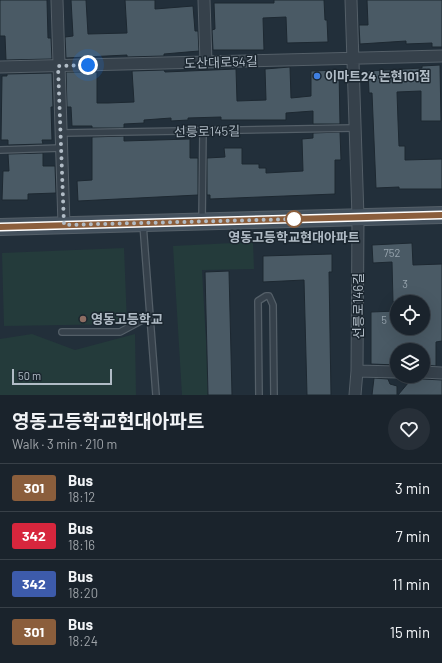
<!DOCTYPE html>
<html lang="en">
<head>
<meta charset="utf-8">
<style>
  body { margin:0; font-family:Barlow,"Noto Sans KR",sans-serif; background:#272f38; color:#f1f3f6; height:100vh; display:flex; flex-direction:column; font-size:15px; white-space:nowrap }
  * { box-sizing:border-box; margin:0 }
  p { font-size:13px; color:#9fa4a9 }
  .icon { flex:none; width:22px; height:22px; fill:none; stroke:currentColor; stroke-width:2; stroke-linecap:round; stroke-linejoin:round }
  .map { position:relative; height:395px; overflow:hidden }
  .details { display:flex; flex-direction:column; background:#1a232c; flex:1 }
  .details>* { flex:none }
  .badge { padding:0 8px; border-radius:3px; font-size:14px; line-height:26px }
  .buttons { position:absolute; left:390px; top:295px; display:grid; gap:8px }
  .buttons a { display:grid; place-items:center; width:40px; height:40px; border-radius:50%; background:#1a232c; box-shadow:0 4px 16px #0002,0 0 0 1px #384048; font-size:20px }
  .scale { position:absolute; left:12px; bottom:10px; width:100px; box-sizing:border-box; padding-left:4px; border:2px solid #b1bcc6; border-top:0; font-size:11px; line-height:14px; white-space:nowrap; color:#b1bcc6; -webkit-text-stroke:3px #1b262f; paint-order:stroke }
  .you { position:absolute; width:20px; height:20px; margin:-10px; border:3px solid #fff; border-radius:50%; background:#1a73e8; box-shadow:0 0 0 6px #1a73e833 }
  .map>.badge { position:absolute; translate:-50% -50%; box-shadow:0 0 0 2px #fff }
  .round { display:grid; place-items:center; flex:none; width:42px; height:42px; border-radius:21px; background:#272f38 }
  .headline { display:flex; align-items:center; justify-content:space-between; height:68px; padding:0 12px }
  h1 { font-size:19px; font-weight:700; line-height:30px }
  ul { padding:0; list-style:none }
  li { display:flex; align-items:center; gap:12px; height:48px; padding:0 12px; border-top:1px solid #384048 }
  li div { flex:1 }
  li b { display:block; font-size:15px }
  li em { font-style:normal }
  li .badge { min-width:44px; font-weight:700; text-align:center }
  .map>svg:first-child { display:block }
</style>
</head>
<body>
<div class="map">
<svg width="442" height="395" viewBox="0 0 442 395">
  <rect width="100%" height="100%" fill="#222f3a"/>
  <path fill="#243b3b" d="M253,242L254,269L202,270L209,395H182L173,246Z
    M124,248L127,324L4,326L2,253Z
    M32,334L75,350L135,334L136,395H0V339Z"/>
  <path fill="#4a5a65" stroke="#1d2831" d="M0,0H47L48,38H51L52,59L6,60L5,36H0Z
    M71,0H86L88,34L127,33L125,0H155V9L193,6L195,31H198L199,51L164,54V56L127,57V55L66,58L65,37L73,36Z
    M274,0H324L325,20H327L328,42L287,43L286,17L263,18L264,50H213L212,30L215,29L214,3H274Z
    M367,0H442V47H432V43L406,44V41L360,44L359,25H368Z
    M440,65L441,121H421V91L397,92L398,121L399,146H405V160L442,159V189H399V187L376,188L372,93H369L368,71L422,68V66Z
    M290,67L291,98L311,96V71L339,70L340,124H313V111L286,113V120H221V117L188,118V120L171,121V118L144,120V123L124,124V128H92V126H72L71,107H67L66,72H97V103H108L134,102L132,71L164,70L165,72L236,69L237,101L266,100L265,69Z
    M52,73L53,107H51L52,140H42L43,144L8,145V140H1L2,76H7V74Z
    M340,132L341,160H335V194L210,199V195H207V158L225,157L224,148H242V164H259V168H266V173L303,171L302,139L313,138V133Z
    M124,136V141L190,139V158H198V195L78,201L77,181L92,180V137Z
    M43,153V166H55L56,193L28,194V200H2L3,171H9L8,154Z
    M412,243L413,265L442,264V341L436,342V366L423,365V350H397V365L371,364V312L397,311V328H423V302H393L392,262L373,263L372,245Z
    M332,254V272H329L331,395H307L304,280L263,282V256Z
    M229,271L232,395H208L205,272Z
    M414,376L423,379L442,380V395H398Z
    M374,378L388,379L390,384L397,386V395H372Z"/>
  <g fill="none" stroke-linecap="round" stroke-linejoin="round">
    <g stroke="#545f68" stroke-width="8">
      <path id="service" d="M61,133L354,128
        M0,150L61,148
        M202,221L203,131
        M143,224L156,395
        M62,332H120L150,316
        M259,395L258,301L266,296H269L273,305L274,395"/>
    </g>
    <g stroke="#545f68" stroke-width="13">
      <path id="minor" d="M57,0L64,225
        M204,0L206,62
        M351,0L358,217L357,371L355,395
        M0,67L442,56
        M357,371L397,372
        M423,372L442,373"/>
    </g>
    <g stroke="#545f68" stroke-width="18">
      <path id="secondary" d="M0,227L442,215"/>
    </g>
    <use href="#service" stroke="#36414b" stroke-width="5.5"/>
    <use href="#minor" stroke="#36414b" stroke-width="11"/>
    <use href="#secondary" stroke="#44515d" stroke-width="16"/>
  </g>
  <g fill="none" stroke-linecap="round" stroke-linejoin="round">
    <g stroke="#fff" stroke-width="9">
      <path id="line" d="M0,227L442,215"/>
    </g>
    <use href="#line" stroke="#8b5e3c" stroke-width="6"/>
    <path stroke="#b1bcc6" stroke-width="4" stroke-dasharray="0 7.2" d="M88,65L58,66L64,225L296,219H294"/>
  </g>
  <circle fill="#3f7fe0" stroke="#1b262f" stroke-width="1.5" cx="317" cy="76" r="4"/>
  <circle fill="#fff" stroke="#8b5e3c" stroke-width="2" cx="294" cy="219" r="8"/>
  <circle fill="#8d6e63" stroke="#1b262f" stroke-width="1.5" cx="83" cy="319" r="4"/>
  <g text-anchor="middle" stroke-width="3" stroke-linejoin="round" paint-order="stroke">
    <g font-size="11" fill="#97a4ae">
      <text x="392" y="257">752</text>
      <text x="405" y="288">3</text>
      <text x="384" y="324">5</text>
    </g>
    <g font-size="13" fill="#b1bcc6" stroke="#1b262f">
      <text transform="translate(221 62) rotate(-2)" y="5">도산대로54길</text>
      <text transform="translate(207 131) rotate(-1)" y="5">선릉로145길</text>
      <text transform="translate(358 306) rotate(-90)" y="5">선릉로146길</text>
    </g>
    <g font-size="13" font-weight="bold" fill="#b1bcc6" stroke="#1b262f" text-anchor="start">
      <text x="325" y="81">이마트24 논현101점</text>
      <text x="91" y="324">영동고등학교</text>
    </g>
    <g font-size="13" font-weight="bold" fill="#b1bcc6" stroke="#1b262f">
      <text x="294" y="242">영동고등학교현대아파트</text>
    </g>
  </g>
</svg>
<div class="buttons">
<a><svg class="icon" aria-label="locate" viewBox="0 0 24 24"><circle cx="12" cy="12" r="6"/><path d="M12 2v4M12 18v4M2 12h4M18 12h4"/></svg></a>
<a><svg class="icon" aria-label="layers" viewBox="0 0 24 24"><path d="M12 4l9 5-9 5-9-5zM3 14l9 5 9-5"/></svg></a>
</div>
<div class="scale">50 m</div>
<div class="you" style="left:88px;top:65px"></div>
</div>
<section class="details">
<div class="headline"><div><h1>영동고등학교현대아파트</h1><p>Walk · 3 min · 210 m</p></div><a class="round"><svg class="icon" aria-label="heart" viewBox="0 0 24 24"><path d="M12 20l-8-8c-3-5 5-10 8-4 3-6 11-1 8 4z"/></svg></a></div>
<ul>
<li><span class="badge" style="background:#8b5e3c;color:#fff">301</span><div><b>Bus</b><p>18:12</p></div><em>3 min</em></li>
<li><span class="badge" style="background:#d7263d;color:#fff">342</span><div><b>Bus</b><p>18:16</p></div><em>7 min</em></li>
<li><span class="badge" style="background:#3d5bab;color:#fff">342</span><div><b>Bus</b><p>18:20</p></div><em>11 min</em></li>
<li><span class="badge" style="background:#8b5e3c;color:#fff">301</span><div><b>Bus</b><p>18:24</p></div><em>15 min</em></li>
</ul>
</section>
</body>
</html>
